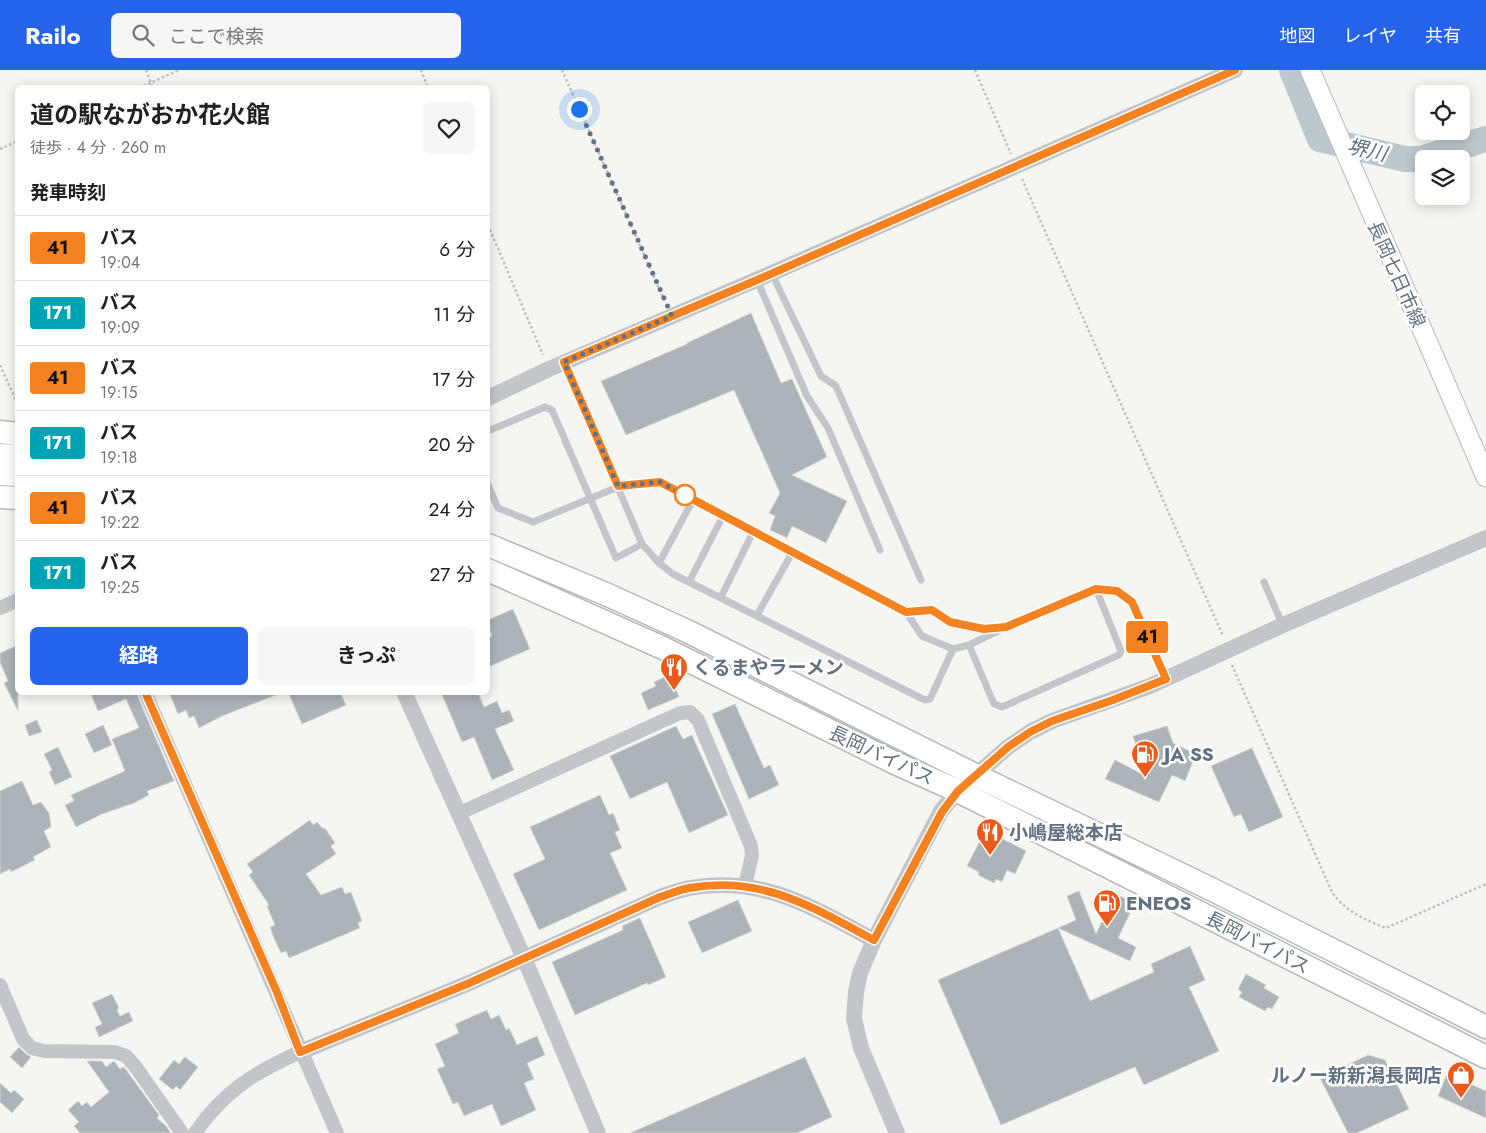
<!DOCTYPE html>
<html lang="ja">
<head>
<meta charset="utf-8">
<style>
  body { margin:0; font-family:Jost,"Noto Sans JP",sans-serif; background:#f6f6f6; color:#202124; height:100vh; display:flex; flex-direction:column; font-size:19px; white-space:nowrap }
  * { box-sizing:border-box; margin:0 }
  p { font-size:16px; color:#757577 }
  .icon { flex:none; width:28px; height:28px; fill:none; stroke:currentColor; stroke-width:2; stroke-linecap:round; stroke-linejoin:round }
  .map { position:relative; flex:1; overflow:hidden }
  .side { position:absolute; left:15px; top:15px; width:475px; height:610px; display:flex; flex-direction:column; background:#fff; border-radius:8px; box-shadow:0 2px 12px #0003 }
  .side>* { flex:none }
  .badge { padding:0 10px; border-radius:4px; font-size:18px; line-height:32px }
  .controls { position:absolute; left:1415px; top:15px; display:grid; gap:10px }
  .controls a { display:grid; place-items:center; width:55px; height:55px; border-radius:8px; background:#fff; box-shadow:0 2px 12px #0003; font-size:25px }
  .you { position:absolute; width:25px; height:25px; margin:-12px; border:4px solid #fff; border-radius:50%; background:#1a73e8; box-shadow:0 0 0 8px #1a73e833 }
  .map>.badge { position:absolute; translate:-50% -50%; box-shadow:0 0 0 2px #fff }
  h2 { padding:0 15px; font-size:19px; line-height:45px }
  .round { display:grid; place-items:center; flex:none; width:52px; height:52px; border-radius:8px; background:#f6f6f6 }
  .head { display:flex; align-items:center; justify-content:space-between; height:85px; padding:0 15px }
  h1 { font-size:24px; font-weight:700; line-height:38px }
  .action { display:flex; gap:10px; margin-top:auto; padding:10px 15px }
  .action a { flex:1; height:58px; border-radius:8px; background:#2563eb; color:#fff; font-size:20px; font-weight:700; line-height:58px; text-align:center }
  .action a+a { background:#f6f6f6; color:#202124 }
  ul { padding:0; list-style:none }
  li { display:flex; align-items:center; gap:15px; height:65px; padding:0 15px; border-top:1px solid #e0e0e0 }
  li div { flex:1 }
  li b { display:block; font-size:19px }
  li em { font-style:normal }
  li .badge { min-width:55px; font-weight:700; text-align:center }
  header { display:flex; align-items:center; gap:30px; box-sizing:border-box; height:70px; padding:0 25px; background:#2563eb; color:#fff }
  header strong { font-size:24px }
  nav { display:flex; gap:28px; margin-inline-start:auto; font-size:18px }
  .search { width:350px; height:45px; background:#f6f6f6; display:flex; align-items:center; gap:12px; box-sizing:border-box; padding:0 18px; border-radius:8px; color:#757577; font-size:19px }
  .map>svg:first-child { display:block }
</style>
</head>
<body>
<header>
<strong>Railo</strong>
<div class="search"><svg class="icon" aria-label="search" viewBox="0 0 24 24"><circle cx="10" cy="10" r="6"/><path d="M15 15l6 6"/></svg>ここで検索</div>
<nav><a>地図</a><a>レイヤ</a><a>共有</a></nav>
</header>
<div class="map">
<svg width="1486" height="1063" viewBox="0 0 1486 1063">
  <rect width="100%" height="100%" fill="#f5f5f1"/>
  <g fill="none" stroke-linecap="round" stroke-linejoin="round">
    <path stroke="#bdc8cd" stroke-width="26" d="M1292,0L1320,69L1405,89H1421L1486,69"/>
  </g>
  <path fill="#acb3b9" stroke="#d6d6d3" d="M751,243L781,313L792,309L827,387L792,405L847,431L826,473L792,456L787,468L770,460L775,446L769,443L780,423L734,320L626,365L601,311L687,274V273Z
    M513,539L530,579L488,597V568L492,566L488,554V550Z
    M18,575V641L4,613L8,611L0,592V583Z
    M665,607L667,612L672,610L679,627L648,640L641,623L656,616L654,612Z
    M90,622H136L174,711L147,721L149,725L134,733L102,744L76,757L65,735L74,731L71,725L125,701L112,669L139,658L126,629L98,641Z
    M169,622H280L281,623L222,646L199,658L194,646L189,648L186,640L178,644Z
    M288,622H340L346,635L302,654Z
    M441,622H478L484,637L497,631L502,643L509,640L514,651L495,659L514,700L492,710L474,667L462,672Z
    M735,634L764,698L770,695L779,715L749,729L712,644Z
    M37,650L42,662L29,666L25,655Z
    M103,655L112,675L94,683L85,664Z
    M676,656L683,669L692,665L728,745L689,763L667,712L630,729L610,686Z
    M1167,656L1173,673L1196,684L1185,711L1172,705L1159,732L1105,709L1115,690L1146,706L1133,666Z
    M58,677L72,707L55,715L49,702L52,700L44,684Z
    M1252,678L1283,747L1249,762L1241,744L1234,747L1211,696Z
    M22,711L33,735L41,732L49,743L51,757L44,761L51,777L33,787L35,790L11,802L10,799L0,804V721Z
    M600,725L609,745L613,743L620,760L615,762L622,778L610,783L627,820L539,860L513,804L545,789L530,757Z
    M310,750L313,755L317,752L323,759L325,758L335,773L331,776L336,784L306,804L321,825L342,817L345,824L351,822L362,851L358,853L360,858L289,888L286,881L281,883L274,868L270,857L275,855L267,836L269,835L249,805L253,802L247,794Z
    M991,763L1026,781L1015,804L1007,800L1002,812L996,809L994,813L978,805L979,802L967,796L981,769L986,771Z
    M1079,821L1096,864L1115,824L1135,833L1118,868L1136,877L1130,891L1058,858L1076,850L1067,826Z
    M738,830L752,861L702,883L688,852Z
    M640,848L666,907L648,915L647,913L575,945L552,892L623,860L622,856Z
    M1058,858L1090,931L1154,902L1151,894L1190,876L1205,910L1189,917L1219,981L1144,1015L1135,997L1001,1055L938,910Z
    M1246,904L1266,915L1264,918L1279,927L1272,939L1268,937L1265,941L1239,927L1242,922L1238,919Z
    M112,924L119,938L117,940L120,946L129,942L133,951L99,967L95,957L102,954L92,933Z
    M487,940L491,949L499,945L506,960L509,958L517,975L537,966L545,985L527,993L534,1009L524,1013L536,1040L501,1056L492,1034L464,1046L458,1032L453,1034L437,999L445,996L435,974L459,963L455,954Z
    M19,977L26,984L31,987L22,998L10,987Z
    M1368,985L1385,990L1409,1039L1357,1063H1348L1320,1008Z
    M185,987L198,997L180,1020L176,1016L173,1020L159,1009L174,990L179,994Z
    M805,987L832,1047L797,1063H630Z
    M87,991H102L106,997L114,991L120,999L124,997L159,1045L157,1048L166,1056L171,1063H80L74,1056L79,1052L68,1040L78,1031L82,1036L87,1032L91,1037L109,1022Z
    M1447,1004L1486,1021V1048L1438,1026Z
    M0,1013L11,1023L14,1020L24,1029L12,1043L0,1032Z"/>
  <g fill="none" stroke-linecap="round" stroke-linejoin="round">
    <g stroke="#b4b9be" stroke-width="21">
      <path id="secondary" d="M1310,0L1486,407"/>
    </g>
    <g stroke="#b6b9bc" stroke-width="25">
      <path id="trunk" d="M0,362L18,364
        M0,385L18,386
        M0,404L18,405
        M0,427L18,428
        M488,475L608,525L687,561L975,705L1209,818L1486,957
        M488,500L663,578L895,693L958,721L1486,987"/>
    </g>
    <path stroke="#bebfc1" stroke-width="2.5" stroke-dasharray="2.5 2.5" stroke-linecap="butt" d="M146,0L153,18
      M421,0L428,18
      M562,0L665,232
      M975,0L1011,84
      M139,18L179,0
      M0,79L18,71
      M1022,109L1223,566
      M488,155L543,285
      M0,295L18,335
      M1232,595L1332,822C1345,841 1365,850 1386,858L1486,814"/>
    <path stroke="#c2c5c9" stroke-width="7" d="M772,204L821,306L836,316L921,510
      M757,210L807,326L828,358L880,480
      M565,293L642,474L659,493L673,504L925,630L930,629L953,579
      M488,361L545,337L552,340L616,488L642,474
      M488,415L498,438L533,452L618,417L660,412L906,542L922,566L953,579L969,575L1006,557L1096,519L1117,521L1132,531L1166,608
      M659,493L693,430
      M689,512L723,446
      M1264,512L1282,554
      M721,527L753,462
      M906,542L932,541L951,552L984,559L1001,557
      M757,545L792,483
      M969,575L994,634L1002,637L1119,585L1121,581L1096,519"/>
    <path stroke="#c2c5c9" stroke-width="14" d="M0,538L18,530
      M145,622L337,1063
      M460,743L680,643L690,642L698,650L751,776L752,785L745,816
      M0,915L23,969L32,978L44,981L115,982L126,986L135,996L182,1063
      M195,1063C224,1021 255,1002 300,982"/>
    <path stroke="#c2c5c9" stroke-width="16" d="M488,328L549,299L772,203L1235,0
      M404,622L524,888L598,1063
      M300,982L467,914L660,827C669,824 679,820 689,818C762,805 812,837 874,870
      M897,1063L861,978L854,948L856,922L860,903L874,870L941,741L958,721L1008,677L1030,662L1052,651L1150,616L1283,555L1486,468"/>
    <use href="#secondary" stroke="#fff" stroke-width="19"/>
    <use href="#trunk" stroke="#fff" stroke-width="22"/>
  </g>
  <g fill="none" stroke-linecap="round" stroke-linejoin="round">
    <g stroke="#fff" stroke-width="11">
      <path id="line" d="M145,622L276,920L300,982L467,914L660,827C669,824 679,820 689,818C762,805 812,837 874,870L942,742L958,721L1008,677L1030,662L1052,651L1113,630L1166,609L1132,532L1117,521L1096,519L1006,557L984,559L950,552L932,540L906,542L660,412L618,416L564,292L757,210L1235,0"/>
    </g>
    <use href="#line" stroke="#f58220" stroke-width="8"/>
    <path stroke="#627283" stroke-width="5" stroke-dasharray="0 9" d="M579,39L672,246L564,292L618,416L660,412L693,430L685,425"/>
  </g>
  <defs>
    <g id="restaurant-pin" transform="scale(1.4375)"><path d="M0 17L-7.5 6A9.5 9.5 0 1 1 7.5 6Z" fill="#ec591a" stroke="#fff"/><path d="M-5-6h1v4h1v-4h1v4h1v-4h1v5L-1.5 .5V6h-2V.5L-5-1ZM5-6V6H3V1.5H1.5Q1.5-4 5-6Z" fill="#fff"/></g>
    <g id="fuel-pin" transform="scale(1.4375)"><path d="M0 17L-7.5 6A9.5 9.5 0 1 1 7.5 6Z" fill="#ec591a" stroke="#fff"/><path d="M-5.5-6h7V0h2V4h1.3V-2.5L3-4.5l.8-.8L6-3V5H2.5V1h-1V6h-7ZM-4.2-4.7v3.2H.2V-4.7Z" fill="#fff"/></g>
    <g id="shop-pin" transform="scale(1.4375)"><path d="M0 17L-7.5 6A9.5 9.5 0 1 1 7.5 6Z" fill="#ec591a" stroke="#fff"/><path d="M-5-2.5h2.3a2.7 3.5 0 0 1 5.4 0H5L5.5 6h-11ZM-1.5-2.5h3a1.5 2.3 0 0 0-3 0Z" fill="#fff"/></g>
  </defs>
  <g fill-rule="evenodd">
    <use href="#restaurant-pin" x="674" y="597"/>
    <use href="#fuel-pin" x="1145" y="684"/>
    <use href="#restaurant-pin" x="990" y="762"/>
    <use href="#fuel-pin" x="1107" y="833"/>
    <use href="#shop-pin" x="1461" y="1005"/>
  </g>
  <circle fill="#fff" stroke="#f58220" stroke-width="2.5" cx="685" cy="425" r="10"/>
  <g text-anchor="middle" stroke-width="5" stroke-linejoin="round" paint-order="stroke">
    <g font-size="19" fill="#627283" stroke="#fff">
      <text transform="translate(1397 204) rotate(66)" y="7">長岡七日市線</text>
      <text transform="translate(882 685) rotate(25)" y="7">長岡バイパス</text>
      <text transform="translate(1258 872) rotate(27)" y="7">長岡バイパス</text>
    </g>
    <g font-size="19" font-weight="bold" fill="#627283" stroke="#fff" text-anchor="start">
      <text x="693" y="604">くるまやラーメン</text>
      <text x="1164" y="691">JA SS</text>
      <text x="1009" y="769">小嶋屋総本店</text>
      <text x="1126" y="840">ENEOS</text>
      <text x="1442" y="1012" text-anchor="end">ルノー新新潟長岡店</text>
    </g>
    <g font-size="20" font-style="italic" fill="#5e7581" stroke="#fff">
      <text transform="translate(1367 80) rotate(13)" y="7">堺川</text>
    </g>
  </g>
</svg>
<div class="controls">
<a><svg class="icon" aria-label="locate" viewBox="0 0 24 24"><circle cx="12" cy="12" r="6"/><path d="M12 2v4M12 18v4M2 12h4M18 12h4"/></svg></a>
<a><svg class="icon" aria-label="layers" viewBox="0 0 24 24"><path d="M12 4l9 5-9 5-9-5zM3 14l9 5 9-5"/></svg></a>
</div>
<div class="you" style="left:579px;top:39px"></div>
<b class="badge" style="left:1147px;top:567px;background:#f58220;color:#111">41</b>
<section class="side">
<div class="head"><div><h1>道の駅ながおか花火館</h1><p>徒歩 · 4 分 · 260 m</p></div><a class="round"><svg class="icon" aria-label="heart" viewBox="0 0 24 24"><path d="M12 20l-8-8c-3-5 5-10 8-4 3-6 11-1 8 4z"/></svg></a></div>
<h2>発車時刻</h2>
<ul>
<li><span class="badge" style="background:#f58220;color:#111">41</span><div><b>バス</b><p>19:04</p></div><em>6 分</em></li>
<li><span class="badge" style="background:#00a3b4;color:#fff">171</span><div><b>バス</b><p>19:09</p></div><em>11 分</em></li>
<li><span class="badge" style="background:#f58220;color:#111">41</span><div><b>バス</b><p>19:15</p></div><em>17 分</em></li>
<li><span class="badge" style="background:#00a3b4;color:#fff">171</span><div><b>バス</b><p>19:18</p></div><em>20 分</em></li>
<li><span class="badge" style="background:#f58220;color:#111">41</span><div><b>バス</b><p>19:22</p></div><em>24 分</em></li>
<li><span class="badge" style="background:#00a3b4;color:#fff">171</span><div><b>バス</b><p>19:25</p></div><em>27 分</em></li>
</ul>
<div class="action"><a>経路</a><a>きっぷ</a></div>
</section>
</div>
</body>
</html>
